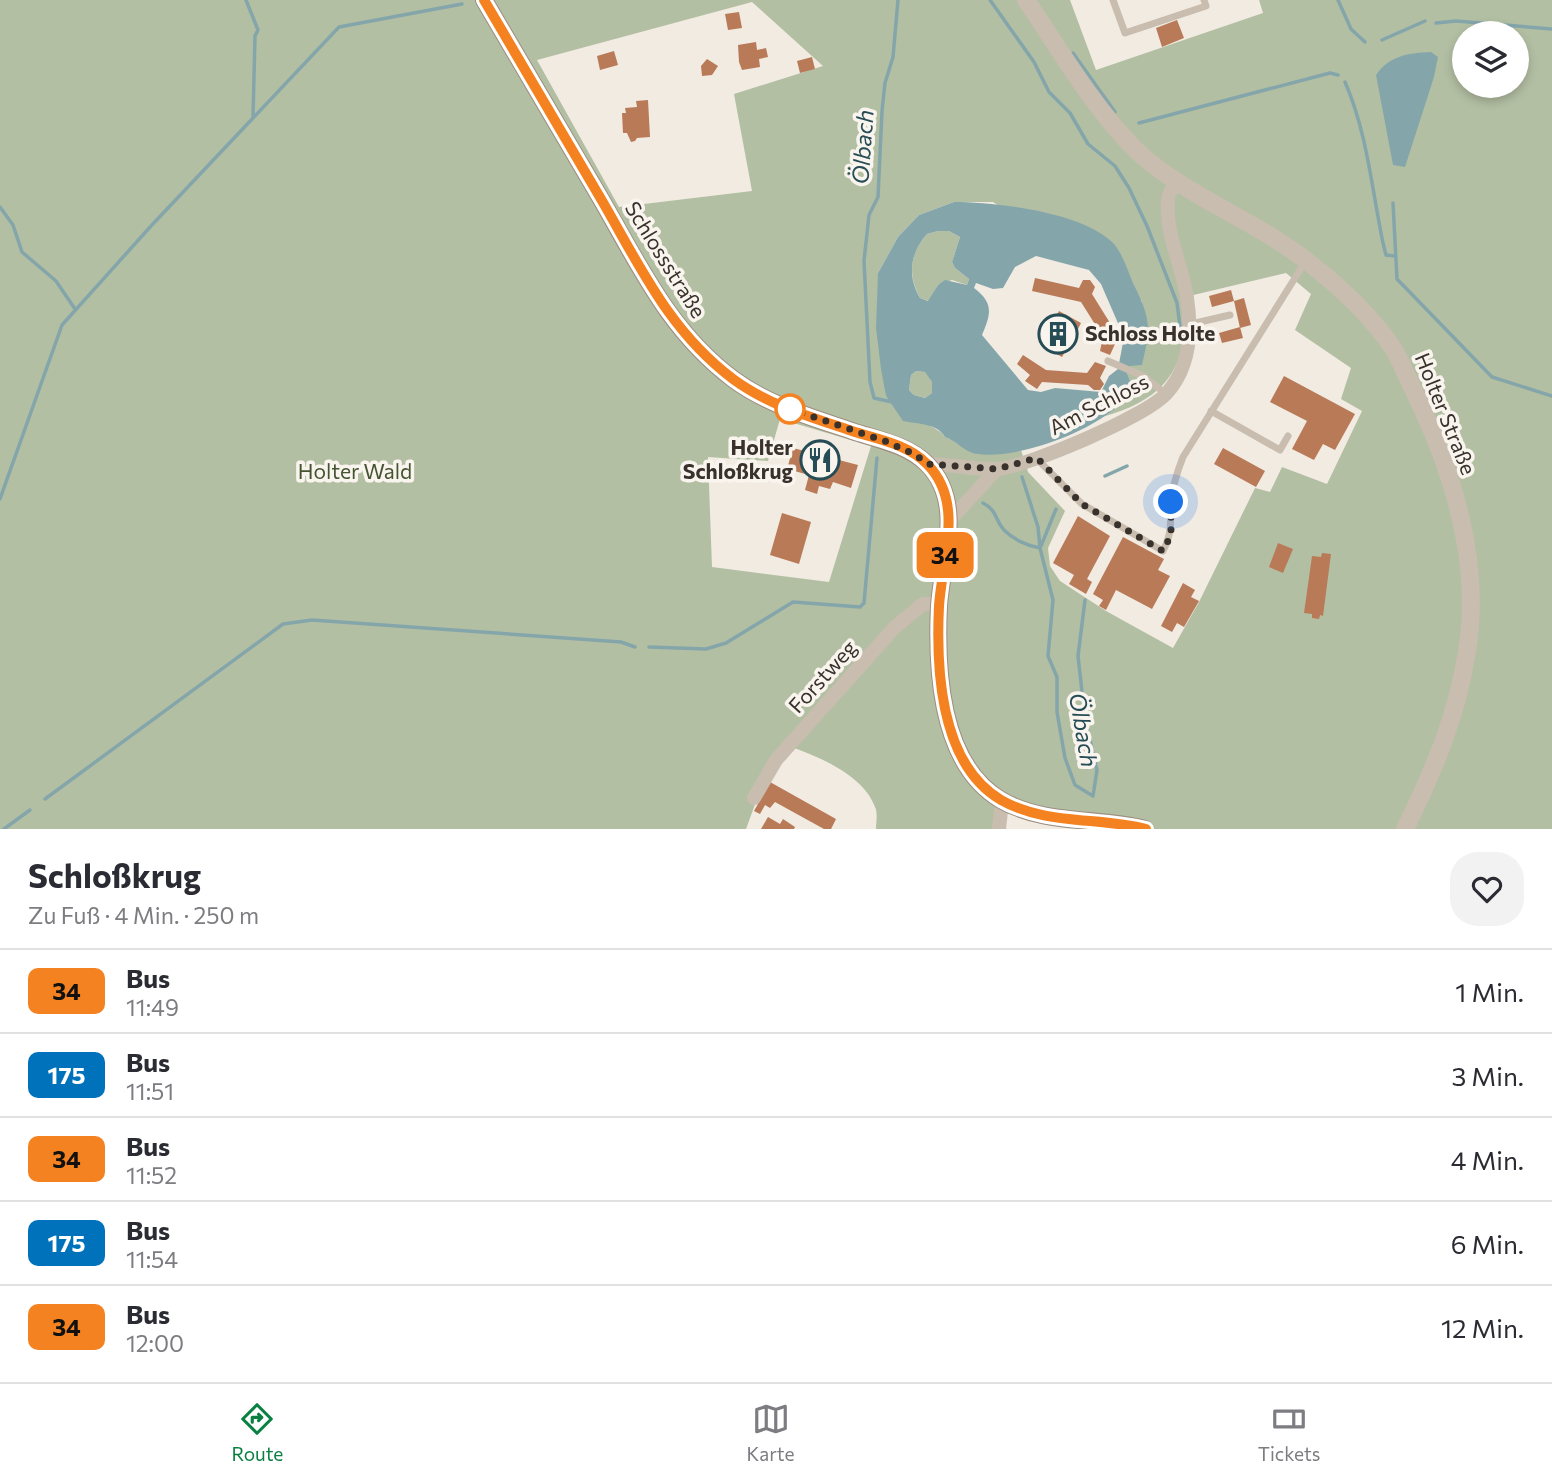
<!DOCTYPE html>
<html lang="de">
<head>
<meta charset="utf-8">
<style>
  body { margin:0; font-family:Commissioner,sans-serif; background:#f2f2f3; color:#2b2b33; height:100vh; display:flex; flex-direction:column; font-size:26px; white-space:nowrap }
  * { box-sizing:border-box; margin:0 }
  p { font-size:23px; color:#7c7c81 }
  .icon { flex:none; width:38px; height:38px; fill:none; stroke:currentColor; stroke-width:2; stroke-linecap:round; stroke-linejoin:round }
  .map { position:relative; height:829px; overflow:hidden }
  .panel { display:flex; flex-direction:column; background:#fff; flex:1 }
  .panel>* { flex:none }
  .badge { padding:0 14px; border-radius:10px; font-size:24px; line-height:46px }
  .tools { position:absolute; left:1452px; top:21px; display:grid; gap:14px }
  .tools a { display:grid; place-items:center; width:77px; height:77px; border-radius:50%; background:#fff; box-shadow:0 4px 10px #0003; font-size:35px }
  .you { position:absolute; width:35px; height:35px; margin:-18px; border:5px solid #fff; border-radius:50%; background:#1a73e8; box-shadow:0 0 0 10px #1a73e833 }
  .map>.badge { position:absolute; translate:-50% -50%; box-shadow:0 0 0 4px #fff }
  .round { display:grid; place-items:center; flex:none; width:74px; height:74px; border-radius:28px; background:#f2f2f3 }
  .head { display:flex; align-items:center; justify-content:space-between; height:119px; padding:0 28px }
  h1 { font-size:33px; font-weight:700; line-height:52px }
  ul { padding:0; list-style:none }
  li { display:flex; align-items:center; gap:21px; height:84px; padding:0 28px; border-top:2px solid #e1e1e2 }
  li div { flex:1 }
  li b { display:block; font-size:26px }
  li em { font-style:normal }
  li .badge { min-width:77px; font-weight:700; text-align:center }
  .tab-bar { display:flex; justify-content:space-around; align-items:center; height:98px; border-top:2px solid #e1e1e2; background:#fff; font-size:19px; color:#7c7c81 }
  .tab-bar a { display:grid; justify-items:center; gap:4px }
  .tab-bar .active { color:#0b8043 }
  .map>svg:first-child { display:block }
</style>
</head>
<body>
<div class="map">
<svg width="1552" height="829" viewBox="0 0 1552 829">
  <rect width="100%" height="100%" fill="#f1ebe2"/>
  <path fill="#b3bfa3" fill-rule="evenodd" d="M0,0H1070L1096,70L1263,13L1259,0H1552V829H1088L1047,825L1007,813L1004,829H876C876,822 878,813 875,807C864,776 820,757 791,747L757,799L746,829H0ZM752,2L823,66L734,94L752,191L619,207L537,60ZM1465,33H1517V86H1465ZM954,202H993L1142,301L1127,373L1133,388L1126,401L1102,417C1167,399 1192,365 1181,298L1286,273L1311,294L1295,330L1351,368L1341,399L1362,411L1327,484L1282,467L1270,492L1255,488L1199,602L1173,648L1106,611L1060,581L1050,566L1048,548L1065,511L1028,472L1021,450C1002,455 978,457 960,445C954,442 952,439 945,437C939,426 901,415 886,396L878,273L898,237L919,215ZM780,419L871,446L829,582L712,567L708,457L768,461Z
    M938,231H949L960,237L952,262L955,268L969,279L967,285L952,280L938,285L929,301L920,298C908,275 909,254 927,234Z
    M916,371L926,372L932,382V393L925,398L914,395L909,390L911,375Z"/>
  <path fill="#84a6ab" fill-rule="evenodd" d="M1431,52L1438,57L1434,77L1405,167L1393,165L1376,75C1390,55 1409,53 1431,52Z
    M954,202C995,202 1084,212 1114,244C1122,253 1128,271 1133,283C1151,319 1151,327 1142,365L1130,366L1127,373L1133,388C1113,426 1020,460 978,454C965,453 957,441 945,437C937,423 917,424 903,421L886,396L881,369L876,328L878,273L898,237L919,215ZM938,231H949L960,237L952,262L955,268L969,279L967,285L945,280L938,285L928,301L920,298C907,276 910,253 927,234ZM1036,256L1089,270L1101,284L1124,337L1118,369L1109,376L1101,392L1055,388L1041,392L1028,390L982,335C991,314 994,303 974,288L976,283L993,289L1003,288L1015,267ZM916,371L925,372L932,382V393L925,398L914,395L909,390L911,375Z"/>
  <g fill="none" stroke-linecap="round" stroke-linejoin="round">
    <path stroke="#84a6ab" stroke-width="3.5" d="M246,0L258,30L255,36L253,117
      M990,0L1034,62L1049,92L1070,113L1088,144L1115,166L1129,188L1147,226L1177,303L1182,342
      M1338,0L1351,29L1365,42
      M1436,23L1456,21L1552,29
      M1382,40L1425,21
      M1073,53L1115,112
      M1345,82C1367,132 1372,190 1383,243L1386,255L1395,256
      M1139,123L1330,73L1338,75
      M1393,203L1397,279L1492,377L1552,396
      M0,207L13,225L22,252L56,281L75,309
      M892,402L874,398L870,382L864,261L869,215L878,197L882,111L885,83L893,57L898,0
      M1105,476L1127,466
      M1022,477L1038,527L1040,548
      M0,499L62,325L151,226L339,27L462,4
      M983,503C998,511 994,519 1004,530C1013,539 1027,546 1040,548L1053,600L1048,656L1057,677V712L1065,758L1075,785L1093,796L1097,770L1085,719L1078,656L1085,600
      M1041,546L1056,509
      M649,647L706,649L726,643L793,602L860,607L864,603L877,458
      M45,799L283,624L312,620L621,642L635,647
      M4,829L30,810"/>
  </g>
  <path fill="#b97a58" d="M739,12L742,28L728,30L725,14Z
    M1177,20L1184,38L1162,47L1156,28Z
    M756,42L757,50L766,48L768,57L759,59L760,67L742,70L739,62L738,45Z
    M614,51L618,65L600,70L597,56Z
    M812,57L815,69L800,73L797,61Z
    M707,59L718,66L712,75L702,76L701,66Z
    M648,100L650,137L637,138L635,141L631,142L627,133H623L622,113H626L625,108L637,107L636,101Z
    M1035,278L1079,288L1083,280H1090L1095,287L1092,294L1115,331H1121L1125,337L1122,343L1115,344L1110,355L1100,351L1103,337L1081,302L1032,291Z
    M1231,290L1234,301L1244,298L1251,325L1240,328L1234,301L1212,307L1209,296Z
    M1059,311L1081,323L1077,331L1070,327L1067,332L1073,336L1070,341L1063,339L1060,344L1067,348L1062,357L1041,345Z
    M1240,327L1243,338L1222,343L1219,333Z
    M1023,355L1046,370L1087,373L1095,362L1106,366L1100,378L1104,384L1100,390H1094L1088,385L1042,382L1037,389L1025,381L1030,375L1017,364Z
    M1284,376L1355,414L1335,450L1323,444L1314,460L1292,449L1307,421L1270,402Z
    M793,448L858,465L851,488L833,482L830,489L819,486L817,494L805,490L809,475L787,469Z
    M1223,448L1265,471L1256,487L1214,464Z
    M782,513L811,522L799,564L770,555Z
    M1078,516L1110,536L1087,579L1092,582L1086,594L1069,584L1074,575L1053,563Z
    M1123,537L1164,559L1158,570L1170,576L1152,609L1116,590L1106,610L1099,606L1103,600L1093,594Z
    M1278,543L1293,549L1283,573L1269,567Z
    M1322,553L1331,554L1323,616L1320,615L1319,619L1312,618V614L1304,613L1312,556L1321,557Z
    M1183,583L1195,590L1191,597L1199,601L1184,627L1177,623L1172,632L1161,626Z
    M770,782L836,819L831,829H824L775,802L770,808L765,805L760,814L754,811Z
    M768,817L780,824L783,819L795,827L794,829H761Z"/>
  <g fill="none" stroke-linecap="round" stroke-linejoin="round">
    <path stroke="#c8bdaf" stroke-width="7" d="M1113,0L1125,33L1206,6L1204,0
      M1191,324L1230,315
      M1108,361L1143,376L1166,394
      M1211,411L1280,450L1288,436
      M1037,459L1082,504L1163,551C1173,531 1170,522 1171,501C1173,485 1177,472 1183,457L1305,262"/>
    <path stroke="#c8bdaf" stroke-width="14" d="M928,464C951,464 974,470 997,469C1030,466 1144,417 1166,394C1191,367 1192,331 1187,298C1182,265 1165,234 1168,200C1168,193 1174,187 1178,181
      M949,521L997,469
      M754,798L776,760L894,628L923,604H939
      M999,829L1002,801"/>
    <path stroke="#c8bdaf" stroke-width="18" d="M1026,0C1060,50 1092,106 1135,149C1185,197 1254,219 1308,262C1338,285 1371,316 1393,348C1401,361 1407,377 1414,391C1452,469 1482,562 1467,651C1457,716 1434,770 1405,829"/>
    <path stroke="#9c8d80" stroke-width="18" d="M484,0C522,65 560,129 598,194C639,264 667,329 733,379C768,405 811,417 852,431C876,439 908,445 927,464C965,502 942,559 939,606C936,668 940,764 1001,800C1044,825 1099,817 1145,829"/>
  </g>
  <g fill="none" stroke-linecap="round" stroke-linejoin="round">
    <g stroke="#fff" stroke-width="16">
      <path id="line" d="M484,0C523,66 562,133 601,199C640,266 669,331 733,379C768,405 811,417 852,431C876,439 908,444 927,464C965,502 942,559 939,606C936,668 940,764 1001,800C1044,825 1099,817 1146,829"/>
    </g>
    <use href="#line" stroke="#f58220" stroke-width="10"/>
    <path stroke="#38312c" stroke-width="7" stroke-dasharray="0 12.6" d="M790,409L885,441L914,454L928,464L997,469L1037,458L1082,504L1163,551L1171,535V502"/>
  </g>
  <defs>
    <g id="building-ring" transform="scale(2.0125)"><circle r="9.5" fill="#f9f5ee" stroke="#264d55" stroke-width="1.5"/><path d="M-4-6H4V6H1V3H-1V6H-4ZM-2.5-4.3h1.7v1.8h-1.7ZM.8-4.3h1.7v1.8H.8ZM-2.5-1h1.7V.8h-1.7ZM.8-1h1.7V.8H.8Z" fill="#264d55"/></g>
    <g id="restaurant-ring" transform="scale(2.0125)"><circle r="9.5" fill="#f9f5ee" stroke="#264d55" stroke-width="1.5"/><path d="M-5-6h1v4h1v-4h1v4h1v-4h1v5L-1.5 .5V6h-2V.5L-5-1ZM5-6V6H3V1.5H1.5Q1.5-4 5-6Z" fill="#264d55"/></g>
  </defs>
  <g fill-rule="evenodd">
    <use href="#building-ring" x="1058" y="334"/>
    <use href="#restaurant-ring" x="820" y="460"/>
  </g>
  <circle fill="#fff" stroke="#f58220" stroke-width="3.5" cx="790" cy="409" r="14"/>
  <g text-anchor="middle" stroke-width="7" stroke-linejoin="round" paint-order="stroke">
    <g font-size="21" fill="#38312c" stroke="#f9f5ee">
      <text transform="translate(665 260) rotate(58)" y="7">Schlossstraße</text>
      <text transform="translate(1099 405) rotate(-27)" y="7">Am Schloss</text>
      <text transform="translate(1445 414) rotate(68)" y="7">Holter Straße</text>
      <text transform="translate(823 677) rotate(-48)" y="7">Forstweg</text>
    </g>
    <g font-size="21" font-weight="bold" fill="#38312c" stroke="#f9f5ee" text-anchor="start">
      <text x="1085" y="341">Schloss Holte</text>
      <text x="793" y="455" text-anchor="end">Holter<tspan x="793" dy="24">Schloßkrug</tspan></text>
    </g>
    <g font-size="21" fill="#445432" stroke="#f9f5ee">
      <text x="355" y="479">Holter Wald</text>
    </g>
    <g font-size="23" font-style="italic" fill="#264d55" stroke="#f9f5ee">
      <text transform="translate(863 147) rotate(-86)" y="8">Ölbach</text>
      <text transform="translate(1083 730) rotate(80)" y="8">Ölbach</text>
    </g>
  </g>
</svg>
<div class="tools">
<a><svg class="icon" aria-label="layers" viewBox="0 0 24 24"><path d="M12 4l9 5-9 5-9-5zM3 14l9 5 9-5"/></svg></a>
</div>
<div class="you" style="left:1171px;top:502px"></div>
<b class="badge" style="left:945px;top:555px;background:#f58220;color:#111">34</b>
</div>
<section class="panel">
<div class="head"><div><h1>Schloßkrug</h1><p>Zu Fuß · 4 Min. · 250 m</p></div><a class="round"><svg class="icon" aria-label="heart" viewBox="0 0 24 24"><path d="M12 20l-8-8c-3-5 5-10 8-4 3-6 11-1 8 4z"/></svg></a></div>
<ul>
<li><span class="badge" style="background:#f58220;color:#111">34</span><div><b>Bus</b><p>11:49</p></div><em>1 Min.</em></li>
<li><span class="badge" style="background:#0072bc;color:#fff">175</span><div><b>Bus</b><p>11:51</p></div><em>3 Min.</em></li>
<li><span class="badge" style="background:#f58220;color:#111">34</span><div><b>Bus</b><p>11:52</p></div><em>4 Min.</em></li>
<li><span class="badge" style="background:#0072bc;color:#fff">175</span><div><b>Bus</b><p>11:54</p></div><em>6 Min.</em></li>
<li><span class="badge" style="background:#f58220;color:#111">34</span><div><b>Bus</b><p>12:00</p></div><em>12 Min.</em></li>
</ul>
</section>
<nav class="tab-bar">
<a class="active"><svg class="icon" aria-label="directions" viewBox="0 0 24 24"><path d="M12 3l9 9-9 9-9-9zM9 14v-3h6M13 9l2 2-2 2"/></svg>Route</a>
<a><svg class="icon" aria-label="map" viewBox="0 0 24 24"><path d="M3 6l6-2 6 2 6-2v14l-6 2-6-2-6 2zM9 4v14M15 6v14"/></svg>Karte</a>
<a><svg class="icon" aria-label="tickets" viewBox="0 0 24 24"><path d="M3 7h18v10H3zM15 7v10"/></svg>Tickets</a>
</nav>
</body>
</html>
